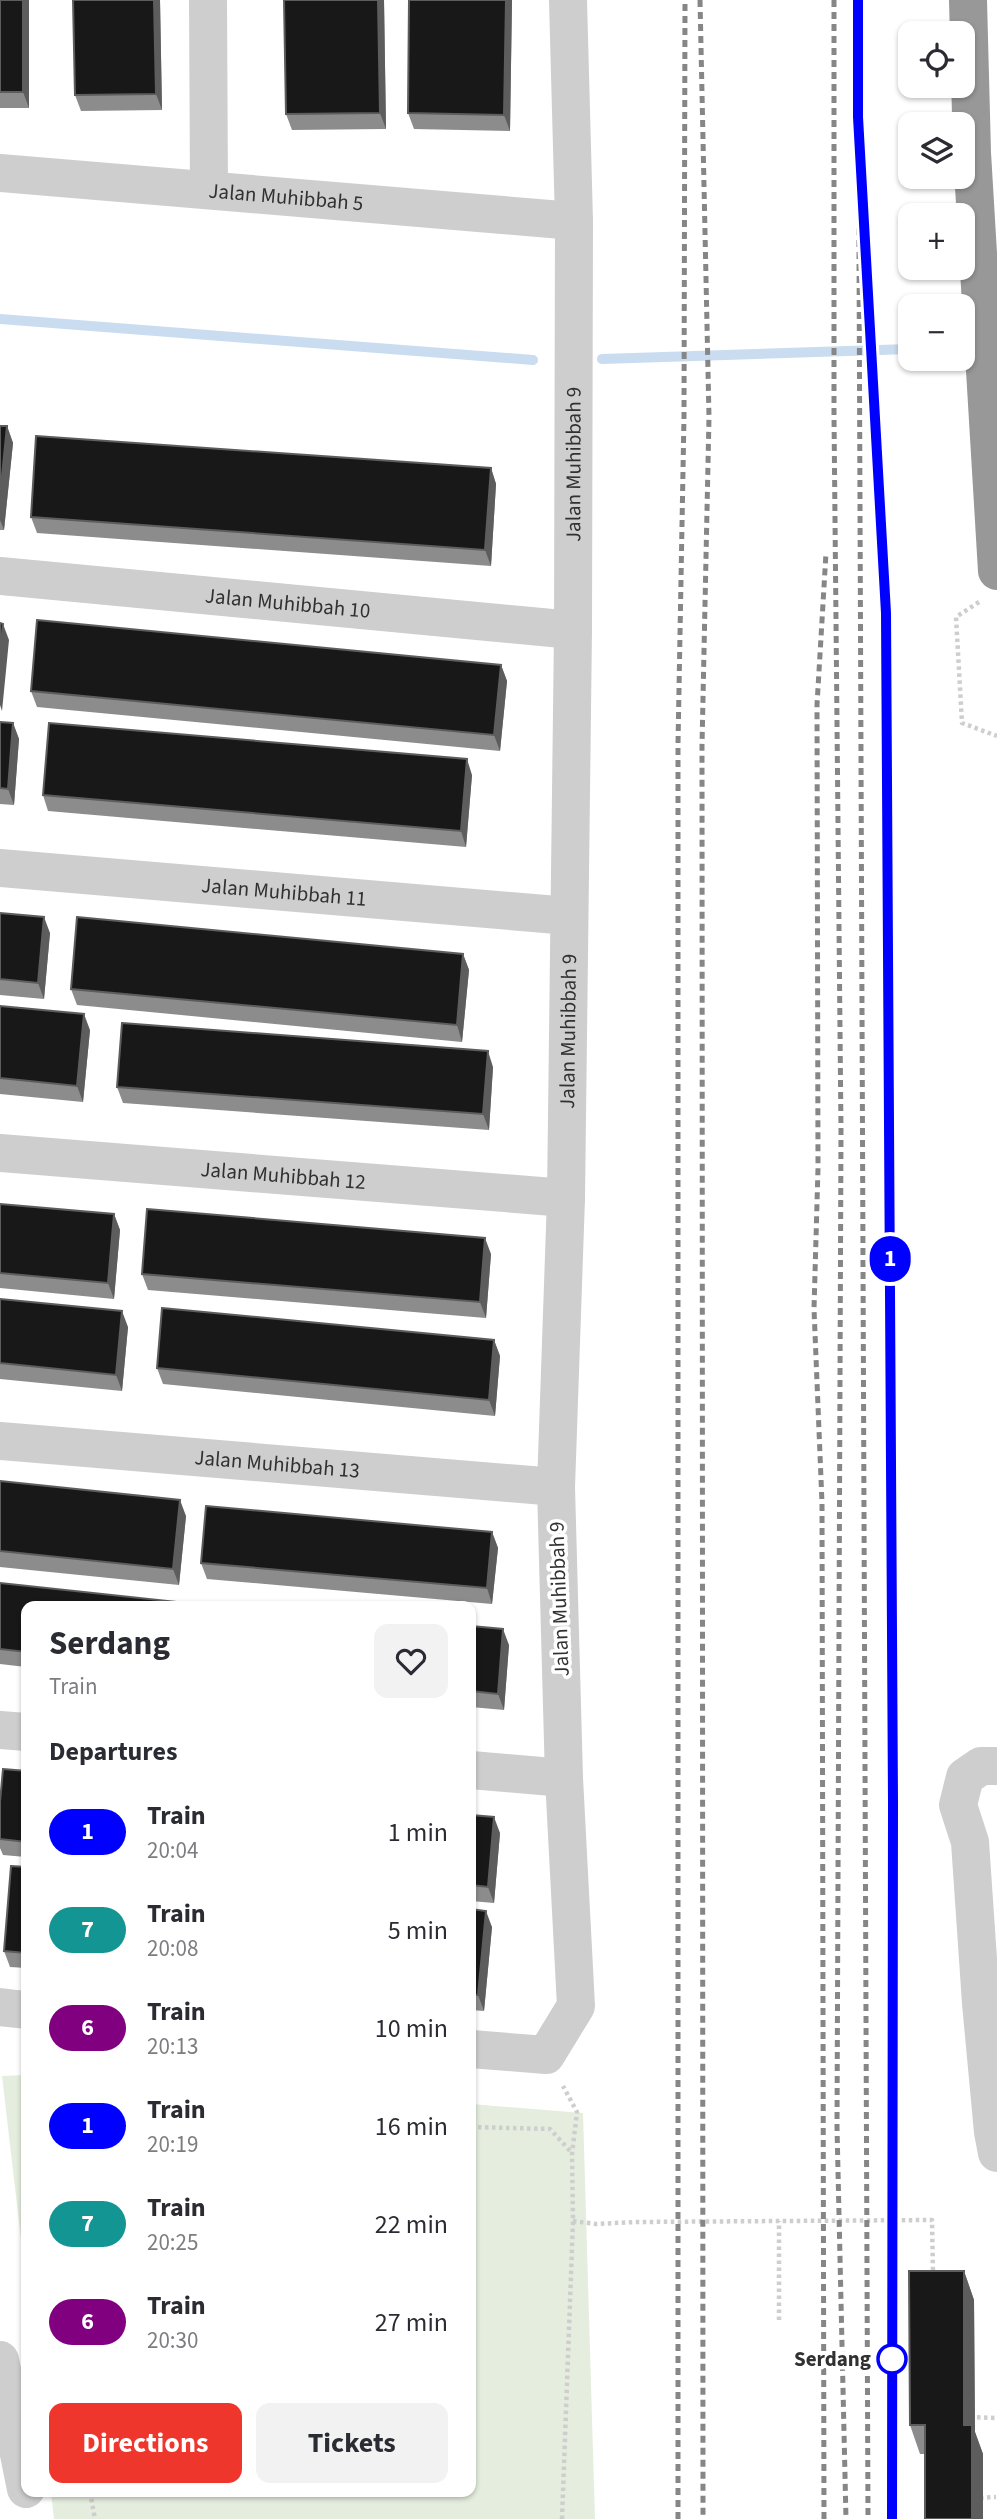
<!DOCTYPE html>
<html lang="en">
<head>
<meta charset="utf-8">
<style>
  body { margin:0; font-family:"Source Sans 3",sans-serif; background:#f2f2f3; color:#2b2b33; height:100vh; display:flex; flex-direction:column; font-size:26px; white-space:nowrap }
  * { box-sizing:border-box; margin:0 }
  p { font-size:23px; color:#7c7c81 }
  .icon { flex:none; width:38px; height:38px; fill:none; stroke:currentColor; stroke-width:2; stroke-linecap:round; stroke-linejoin:round }
  .map { position:relative; flex:1; overflow:hidden }
  .panel { position:absolute; left:21px; top:1601px; width:455px; height:896px; display:flex; flex-direction:column; background:#fff; border-radius:14px; box-shadow:0 2px 5px #0004 }
  .panel>* { flex:none }
  .badge { padding:0 14px; border-radius:23px; font-size:24px; line-height:46px }
  .tools { position:absolute; left:898px; top:21px; display:grid; gap:14px }
  .tools a { display:grid; place-items:center; width:77px; height:77px; border-radius:14px; background:#fff; box-shadow:0 2px 5px #0004; font-size:35px }
  .map>.badge { position:absolute; translate:-50% -50%; box-shadow:0 0 0 4px #fff }
  h2 { padding:0 28px; font-size:26px; line-height:63px }
  .round { display:grid; place-items:center; flex:none; width:74px; height:74px; border-radius:14px; background:#f2f2f3 }
  .head { display:flex; align-items:center; justify-content:space-between; height:119px; padding:0 28px }
  h1 { font-size:33px; font-weight:700; line-height:52px }
  .action { display:flex; gap:14px; margin-top:auto; padding:14px 28px }
  .action a { flex:1; height:80px; border-radius:14px; background:#ee362c; color:#fff; font-size:28px; font-weight:700; line-height:80px; text-align:center }
  .action a+a { background:#f2f2f3; color:#2b2b33 }
  ul { padding:0; list-style:none }
  li { display:flex; align-items:center; gap:21px; height:98px; padding:0 28px }
  li div { flex:1 }
  li b { display:block; font-size:26px }
  li em { font-style:normal }
  li .badge { min-width:77px; font-weight:700; text-align:center }
  .map>svg:first-child { display:block }
</style>
</head>
<body>
<div class="map">
<svg width="997" height="2519" viewBox="0 0 997 2519">
  <rect width="100%" height="100%" fill="#fff"/>
  <path fill="#e5eede" d="M26,2075V2282L2,2076Z
    M471,2104L583,2113L595,2519H54L51,2492H471Z"/>
  <g fill="none" stroke-linecap="round" stroke-linejoin="round">
    <path stroke="#cadcef" stroke-width="10" d="M0,319L533,360
      M602,359L910,349"/>
    <path stroke="#cecece" stroke-width="4.5" stroke-dasharray="3.5 3.5" stroke-linecap="butt" d="M979,602L956,617L962,723L997,736
      M471,2127L550,2129L572,2153
      M573,2221L596,2224L635,2222L932,2220L933,2274
      M779,2320V2221
      M970,2417L997,2418
      M90,2492L95,2519
      M980,2498L996,2497
      M562,2519L573,2221L572,2154L577,2112L563,2086"/>
    <g stroke="#cecece" stroke-width="38">
      <path d="M208,0L209,190"/>
      <path id="s1" d="M0,173L574,221"/>
      <path id="s2" d="M0,576L573,630"/>
      <path id="s3" d="M0,868L569,916"/>
      <path id="s4" d="M0,1153L566,1198"/>
      <path id="s5" d="M0,1441L556,1487"/>
      <path d="M0,1730L26,1732"/>
      <path d="M997,1766H981L965,1777L958,1805L970,1842L981,2003L993,2132L997,2153"/>
      <path d="M471,1770L564,1778"/>
      <path d="M0,2007L26,2010"/>
      <path id="s6" d="M471,2049L546,2055L576,2006L564,1778L556,1487L566,1198L573,630L574,221L568,0"/>
      <path d="M0,2360L26,2489"/>
    </g>
    <path stroke="#989898" stroke-width="38" d="M968,0L972,153L997,571"/>
    <path stroke="#868686" stroke-width="5" stroke-dasharray="7 5" stroke-linecap="butt" d="M700,0L709,417L702,745L703,2519
      M834,0V416L841,1131L837,2127L846,2519
      M858,0L868,2519
      M867,264L886,613L893,1803L892,2519
      M678,2519V744L684,416L685,0
      M824,2519L822,1503L814,1309L818,1168L817,705L826,553"/>
  </g>
  <path fill="#8c8c8c" d="M0,0H29V108H0Z
    M160,0L162,110L81,111L75,95Z
    M284,0H384L386,129L292,130L286,114Z
    M512,0L510,131L414,129L408,113Z
    M0,426H7L13,443L4,530H0Z
    M491,468L496,484L491,566L37,533L31,517Z
    M501,665L507,681L500,751L37,707L31,691Z
    M0,722L13,723L19,739L14,805L0,804Z
    M472,775L466,847L48,811L43,795Z
    M0,913L50,933L44,999L0,995Z
    M463,954L469,970L462,1042L77,1005L71,989Z
    M0,1006L90,1030L83,1102L0,1094Z
    M493,1067L489,1130L123,1103L117,1087Z
    M0,1204L114,1214L120,1230L114,1299L0,1288Z
    M491,1254L486,1318L148,1290L142,1274Z
    M0,1299L128,1327L122,1391L0,1379Z
    M494,1340L500,1356L495,1416L163,1384L157,1368Z
    M0,1481L186,1516L179,1585L0,1567Z
    M492,1532L498,1548L492,1604L207,1579L201,1563Z
    M0,1583L26,1606V1667L0,1664Z
    M471,1626L509,1645L504,1710L471,1707Z
    M26,1771V1857L3,1855L0,1848V1802Z
    M471,1815L500,1833L494,1903L471,1901Z
    M26,1867V1968L10,1967L4,1951Z
    M471,1909L492,1927L484,2011L471,2010Z
    M964,2271L974,2300L975,2432L983,2454V2519H925V2454H920L910,2425Z"/>
  <path fill="#5d5d5d" d="M23,0H29V108L23,92Z
    M154,0H160L162,110L156,94Z
    M378,0H384L386,129L380,113Z
    M506,0H512L510,131L504,115Z
    M7,426L13,443L4,530L0,520V496Z
    M491,468L496,484L491,566L485,550Z
    M3,624L9,640L2,711L0,705V654Z
    M501,665L507,681L500,751L494,735Z
    M13,723L19,739L14,805L8,789Z
    M467,759L472,775L466,847L461,831Z
    M44,917L50,933L44,999L38,983Z
    M463,954L469,970L462,1042L457,1025Z
    M84,1014L90,1030L83,1102L77,1086Z
    M488,1051L493,1067L489,1130L483,1114Z
    M114,1214L120,1230L114,1299L108,1283Z
    M485,1238L491,1254L486,1318L480,1302Z
    M122,1311L128,1327L122,1391L116,1375Z
    M494,1340L500,1356L495,1416L489,1400Z
    M180,1500L186,1516L179,1585L173,1569Z
    M492,1532L498,1548L492,1604L487,1588Z
    M503,1629L509,1645L504,1710L498,1694Z
    M494,1817L500,1833L494,1903L488,1887Z
    M486,1911L492,1927L484,2011L478,1995Z
    M964,2271L974,2300L975,2432L983,2454V2519H972L964,2425Z"/>
  <path fill="#181818" stroke="#5d5d5d" stroke-width="2" d="M0,0H23V92H0Z
    M73,0H154L156,94L75,95Z
    M284,0H378L380,113L286,114Z
    M409,0H506L504,115L408,113Z
    M0,426H7L0,496Z
    M36,436L491,468L485,550L31,517Z
    M37,620L501,665L494,735L31,691Z
    M0,623L3,624L0,654Z
    M0,722L13,723L8,789L0,788Z
    M49,723L467,759L461,831L43,795Z
    M0,913L44,917L38,983L0,979Z
    M77,917L463,954L457,1025L71,989Z
    M0,1006L84,1014L77,1086L0,1078Z
    M122,1023L488,1051L483,1114L117,1087Z
    M0,1204L114,1214L108,1283L0,1273Z
    M147,1209L485,1238L480,1302L142,1274Z
    M0,1299L122,1311L116,1375L0,1363Z
    M162,1308L494,1340L489,1400L157,1368Z
    M0,1481L180,1500L173,1569L0,1551Z
    M206,1506L492,1532L487,1588L201,1563Z
    M0,1583L187,1603L186,1606H26V1652L0,1649Z
    M221,1604L245,1606H221Z
    M471,1626L503,1629L498,1694L471,1691Z
    M3,1769L26,1771V1842L0,1839V1802Z
    M471,1815L494,1817L488,1887L471,1885Z
    M11,1866L26,1867V1953L4,1951Z
    M471,1909L486,1911L478,1995H471Z
    M909,2271H964V2425H972V2519H925V2425H910Z"/>
  <g fill="none" stroke-linecap="round" stroke-linejoin="round">
    <g stroke="#fff" stroke-width="16">
      <path id="line" d="M858,0V117L886,613L893,1803L892,2519"/>
    </g>
    <use href="#line" stroke="#00f" stroke-width="10"/>
  </g>
  <circle fill="#fff" stroke="#00f" stroke-width="3.5" cx="892" cy="2359" r="14"/>
  <g text-anchor="middle" stroke-width="7" stroke-linejoin="round" paint-order="stroke">
    <g font-size="21" fill="#313131" stroke="#fff">
      <text dy="7" stroke="none"><textPath href="#s1" startOffset="287">Jalan Muhibbah 5</textPath></text>
      <text dy="7" stroke="none"><textPath href="#s6" startOffset="1675">Jalan Muhibbah 9</textPath></text>
      <text dy="7" stroke="none"><textPath href="#s2" startOffset="289">Jalan Muhibbah 10</textPath></text>
      <text dy="7" stroke="none"><textPath href="#s3" startOffset="285">Jalan Muhibbah 11</textPath></text>
      <text dy="7" stroke="none"><textPath href="#s6" startOffset="1108">Jalan Muhibbah 9</textPath></text>
      <text dy="7" stroke="none"><textPath href="#s4" startOffset="284">Jalan Muhibbah 12</textPath></text>
      <text dy="7" stroke="none"><textPath href="#s5" startOffset="278">Jalan Muhibbah 13</textPath></text>
      <text transform="translate(559 1599) rotate(-92)" y="7">Jalan Muhibbah 9</text>
    </g>
    <g font-size="21" font-weight="bold" fill="#313131" stroke="#fff" text-anchor="end">
      <text x="871" y="2366">Serdang</text>
    </g>
  </g>
</svg>
<div class="tools">
<a><svg class="icon" aria-label="locate" viewBox="0 0 24 24"><circle cx="12" cy="12" r="6"/><path d="M12 2v4M12 18v4M2 12h4M18 12h4"/></svg></a>
<a><svg class="icon" aria-label="layers" viewBox="0 0 24 24"><path d="M12 4l9 5-9 5-9-5zM3 14l9 5 9-5"/></svg></a>
<a>+</a>
<a>−</a>
</div>
<b class="badge" style="left:890px;top:1259px;background:#00f;color:#fff">1</b>
<section class="panel">
<div class="head"><div><h1>Serdang</h1><p>Train</p></div><a class="round"><svg class="icon" aria-label="heart" viewBox="0 0 24 24"><path d="M12 20l-8-8c-3-5 5-10 8-4 3-6 11-1 8 4z"/></svg></a></div>
<h2>Departures</h2>
<ul>
<li><span class="badge" style="background:#00f;color:#fff">1</span><div><b>Train</b><p>20:04</p></div><em>1 min</em></li>
<li><span class="badge" style="background:#139593;color:#fff">7</span><div><b>Train</b><p>20:08</p></div><em>5 min</em></li>
<li><span class="badge" style="background:#800080;color:#fff">6</span><div><b>Train</b><p>20:13</p></div><em>10 min</em></li>
<li><span class="badge" style="background:#00f;color:#fff">1</span><div><b>Train</b><p>20:19</p></div><em>16 min</em></li>
<li><span class="badge" style="background:#139593;color:#fff">7</span><div><b>Train</b><p>20:25</p></div><em>22 min</em></li>
<li><span class="badge" style="background:#800080;color:#fff">6</span><div><b>Train</b><p>20:30</p></div><em>27 min</em></li>
</ul>
<div class="action"><a>Directions</a><a>Tickets</a></div>
</section>
</div>
</body>
</html>
